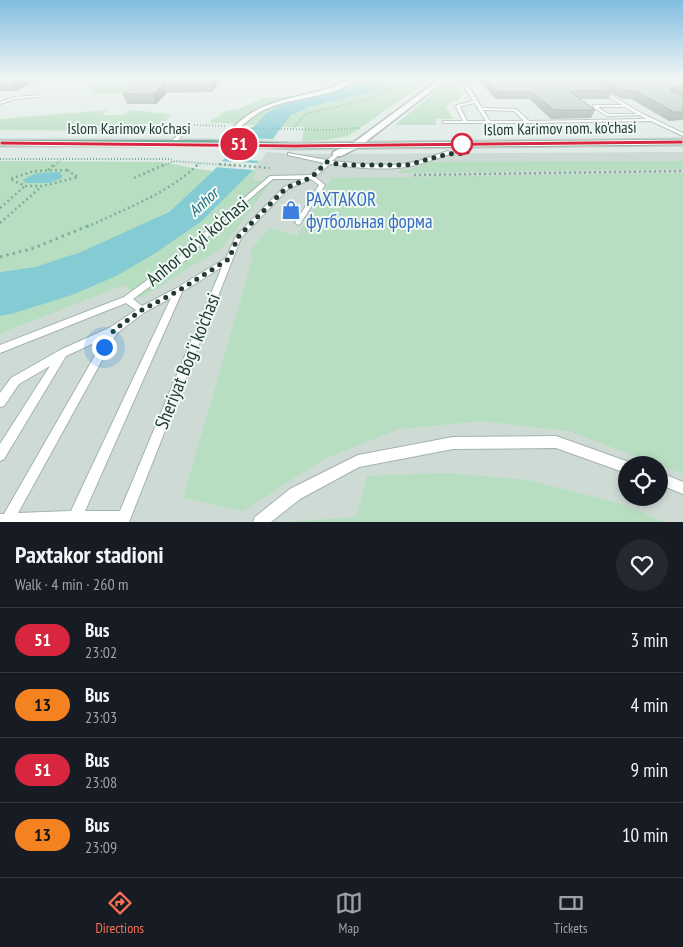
<!DOCTYPE html>
<html lang="en">
<head>
<meta charset="utf-8">
<style>
  body { margin:0; font-family:"PT Sans Narrow",sans-serif; background:#242831; color:#f1f3f6; height:100vh; display:flex; flex-direction:column; font-size:19px; white-space:nowrap }
  * { box-sizing:border-box; margin:0 }
  p { font-size:16px; color:#9ea1a6 }
  .icon { flex:none; width:28px; height:28px; fill:none; stroke:currentColor; stroke-width:2; stroke-linecap:round; stroke-linejoin:round }
  .map { position:relative; height:522px; overflow:hidden }
  .sheet { display:flex; flex-direction:column; background:#171b24; flex:1 }
  .sheet>* { flex:none }
  .badge { padding:0 10px; border-radius:16px; font-size:18px; line-height:32px }
  .tools { position:absolute; left:618px; top:456px; display:grid; gap:10px }
  .tools a { display:grid; place-items:center; width:50px; height:50px; border-radius:50%; background:#171b24; box-shadow:0 2px 8px #0003; font-size:25px }
  .you { position:absolute; width:25px; height:25px; margin:-12px; border:4px solid #fff; border-radius:50%; background:#1a73e8; box-shadow:0 0 0 8px #1a73e833 }
  .map>.badge { position:absolute; translate:-50% -50%; box-shadow:0 0 0 2px #fff }
  .round { display:grid; place-items:center; flex:none; width:52px; height:52px; border-radius:26px; background:#242831 }
  .head { display:flex; align-items:center; justify-content:space-between; height:85px; padding:0 15px }
  h1 { font-size:24px; font-weight:600; line-height:38px }
  ul { padding:0; list-style:none }
  li { display:flex; align-items:center; gap:15px; height:65px; padding:0 15px; border-top:1px solid #363941 }
  li div { flex:1 }
  li b { display:block; font-size:19px }
  li em { font-style:normal }
  li .badge { min-width:55px; font-weight:700; text-align:center }
  .dock { display:flex; justify-content:space-around; align-items:center; height:70px; border-top:1px solid #363941; background:#171b24; font-size:14px; color:#9ea1a6 }
  .dock a { display:grid; justify-items:center; gap:2px }
  .dock .active { color:#f87251 }
  .map>svg:first-child { display:block }
</style>
</head>
<body>
<div class="map">
<svg width="683" height="522" viewBox="0 0 683 522">
  <rect width="100%" height="100%" fill="#e0ebe6"/>
  <path fill="#cedbd4" fill-rule="evenodd" d="M247,150L290,154L683,152V522H0V294L129,252ZM626,465H659V498H626Z"/>
  <path fill="#b7dec0" d="M362,78H369L354,87L280,106L266,113L254,125L209,122L226,111L239,109L263,98L286,97L292,101C315,95 344,93 362,78Z
    M389,78H432L353,133L344,137L326,140L302,141L304,127H281L291,115L296,112L378,88Z
    M137,79H147L129,94H90L95,90H82C94,82 120,82 137,79Z
    M447,82H457L461,99L451,102L446,107L453,119H435L437,125H395Z
    M107,110L103,115H123L129,110L171,114L158,131L0,130V119Z
    M0,161L162,162C180,165 196,169 213,171L169,212L126,233L82,252L35,267L0,272Z
    M683,161V169L398,173L400,170H409L430,162Z
    M252,171H257L252,181H263L269,185L223,247L141,298L124,285L1,333L0,336V316L11,314L202,221Z
    M683,173V474L569,431L482,421L399,429L326,458L243,511L183,498L253,257L250,251L269,228L297,236L332,178Z
    M445,473L528,480L618,503L666,522H285L356,517L367,476Z"/>
  <path fill="#85cbd3" d="M369,78H389L373,91L310,107L291,115L277,133L252,171L202,221L154,254L116,276L72,295L11,314L0,316V272L35,267L81,252L169,212L213,171L266,113L280,106L354,87Z
    M61,172L60,174L62,175V178L49,183H24L26,182L22,180L37,173Z"/>
  <path fill="#e0ebe6" d="M240,138L275,139L261,161L221,158Z
    M219,161L258,163L254,170L213,167Z"/>
  <g fill="none" stroke-linecap="round" stroke-linejoin="round">
    <g stroke="#a3b3ad" stroke-width="2">
      <path id="service" d="M450,78C467,77 474,96 482,108L516,109L529,121L646,119L640,115L607,116L593,107V105H622L601,92L604,91L641,113L683,133V136L651,121L528,123H443V121H463L456,107L457,105L473,101L462,83ZM475,103L478,108L477,109L479,110L486,121H467L460,107L461,106ZM598,107H625L637,114H608ZM483,110L514,111L524,121H490Z
        M465,78H484L491,79L489,80Z
        M39,95L40,97L15,99L0,104V102L15,97Z
        M179,133L183,134L175,144H171V142Z
        M448,151L451,153L450,154C437,158 425,163 412,166C386,171 356,168 330,164L315,177L325,185L300,224L298,225L295,223L319,185L311,179L288,189L241,238L129,522H0V514H4L105,338L66,356L4,459L0,461V444L50,366L19,384L4,406L0,407V393L11,378L60,350L111,327L136,310L126,303L0,353V345L124,297L180,256L217,221L270,176L311,175L324,163L288,155V153L327,160L337,152L340,154L332,161L363,164L392,165L416,162ZM273,179H303L284,187L236,236L226,258L175,289L142,306L133,299L186,260L221,223ZM222,267L120,511H85L182,292ZM171,298L71,511L18,513L117,333L145,312Z
        M556,436L626,461L630,463L631,465H626V473L556,448L453,449L359,467L300,499L271,522H253L255,517L290,489L358,455L453,437Z
        M659,472L683,482V494L659,484Z"/>
    </g>
    <g stroke="#a3b3ad" stroke-width="3">
      <path id="pedestrian" d="M353,78H359C334,98 299,96 271,107C258,111 249,120 239,128L234,127C266,93 314,100 353,78Z"/>
    </g>
    <g stroke="#a3b3ad" stroke-width="3">
      <path id="tertiary" d="M441,78H448L359,147L341,156H333V152L353,143Z"/>
    </g>
    <g stroke="#c1c8c6" stroke-width="3">
      <path id="primary" d="M683,139V145L294,149L207,146H0V140H207L294,143Z"/>
    </g>
    <path stroke="#7fb09e" stroke-width="2" stroke-dasharray="1 2" stroke-linecap="butt" d="M194,125L227,126
      M251,128L328,130L360,128
      M293,129L305,114L364,100L387,90L396,78
      M0,159H170L174,161L236,166
      M54,166L61,160
      M163,166L174,161
      M197,166L199,163"/>
    <path stroke="#7fb09e" stroke-width="2.5" stroke-dasharray="2 3" stroke-linecap="butt" d="M219,164L270,168
      M48,170L55,164
      M67,170L78,177L43,186H25L10,179L34,171Z
      M414,175L683,171
      M134,178L166,164
      M0,208L25,186
      M0,223L42,186
      M87,227C122,210 170,193 198,164"/>
    <path stroke="#7fb09e" stroke-width="3" stroke-dasharray="2.5 4" stroke-linecap="butt" d="M0,257L34,248L90,225"/>
    <use href="#service" fill="#fff" fill-rule="evenodd"/>
    <use href="#pedestrian" fill="#fff" fill-rule="evenodd"/>
    <use href="#tertiary" fill="#fff" fill-rule="evenodd"/>
    <use href="#primary" fill="#62a38f" fill-rule="evenodd"/>
  </g>
  <path fill="#9caaa3" d="M0,78H41L16,91H0Z
    M144,78H223L212,92L167,93L156,104H127L123,94Z
    M480,78H683V120L669,121L631,99H621L611,93L609,99H580L595,110L591,118L551,119L529,99H496L479,81Z"/>
  <path fill="#7f8b85" d="M17,78H41L16,91L11,81Z
    M214,78H223L212,92L210,83Z
    M165,83L167,93L156,104L153,94Z
    M671,86H675L671,93Z"/>
  <path fill="#b5c6be" stroke="#7f8b85" d="M0,78H17L11,81H0Z
    M144,78H214L210,83H165L153,94H123Z
    M484,78H592L593,80L612,91H569L595,110H554L532,92H498Z
    M600,78H683V89L675,86H671V91L683,95V112H674L635,91H625Z"/>
  <linearGradient id="sky" x2="0" y2="1"><stop stop-color="#80bde0"/><stop offset="0.52" stop-color="#f1f6f4"/><stop offset="1" stop-color="#f1f6f4" stop-opacity="0"/></linearGradient>
  <rect width="683" height="151" fill="url(#sky)"/>
  <path fill="#d7263d" stroke="#fff" d="M683,140V144L294,148L0,145V141L294,144Z"/>
  <g fill="none" stroke-linecap="round" stroke-linejoin="round">
    <path stroke="#203c33" stroke-width="5" stroke-dasharray="0 9" d="M104,347L114,330L142,310L178,291L229,259L238,237L286,188L312,177L327,162L342,165H407L448,154L468,153L462,144"/>
  </g>
  <defs>
    <g id="shop-bare" transform="scale(1.5)"><path d="M-5-2.5h2.3a2.7 3.5 0 0 1 5.4 0H5L5.5 6h-11ZM-1.5-2.5h3a1.5 2.3 0 0 0-3 0Z" fill="#3f7fe0" stroke="#f0f8f4" stroke-width="2.5" paint-order="stroke"/></g>
  </defs>
  <g fill-rule="evenodd">
    <use href="#shop-bare" x="291" y="210"/>
  </g>
  <circle fill="#fff" stroke="#d7263d" stroke-width="2.5" cx="462" cy="144" r="10"/>
  <g text-anchor="middle" stroke-width="4" stroke-linejoin="round" paint-order="stroke">
    <g font-size="16" fill="#203c33" stroke="#f0f8f4">
      <text x="129" y="134">Islom Karimov ko'chasi</text>
      <text transform="translate(560 128) rotate(-1)" y="6">Islom Karimov nom. ko'chasi</text>
    </g>
    <g font-size="16" font-style="italic" fill="#186e7a" stroke="#f0f8f4">
      <text transform="translate(203 202) rotate(-43)" y="6">Anhor</text>
    </g>
    <g font-size="19" fill="#366cbe" stroke="#f0f8f4" text-anchor="start">
      <text x="306" y="206">PAXTAKOR<tspan x="306" dy="22">футбольная форма</tspan></text>
    </g>
    <g font-size="19" fill="#203c33" stroke="#f0f8f4">
      <text transform="translate(197 241) rotate(-40)" y="7">Anhor bo‘yi ko‘chasi</text>
      <text transform="translate(187 361) rotate(-68)" y="7">Sheriyat Bog'i ko'chasi</text>
    </g>
  </g>
</svg>
<div class="tools">
<a><svg class="icon" aria-label="locate" viewBox="0 0 24 24"><circle cx="12" cy="12" r="6"/><path d="M12 2v4M12 18v4M2 12h4M18 12h4"/></svg></a>
</div>
<div class="you" style="left:104px;top:347px"></div>
<b class="badge" style="left:239px;top:144px;background:#d7263d;color:#fff">51</b>
</div>
<section class="sheet">
<div class="head"><div><h1>Paxtakor stadioni</h1><p>Walk · 4 min · 260 m</p></div><a class="round"><svg class="icon" aria-label="heart" viewBox="0 0 24 24"><path d="M12 20l-8-8c-3-5 5-10 8-4 3-6 11-1 8 4z"/></svg></a></div>
<ul>
<li><span class="badge" style="background:#d7263d;color:#fff">51</span><div><b>Bus</b><p>23:02</p></div><em>3 min</em></li>
<li><span class="badge" style="background:#f58220;color:#111">13</span><div><b>Bus</b><p>23:03</p></div><em>4 min</em></li>
<li><span class="badge" style="background:#d7263d;color:#fff">51</span><div><b>Bus</b><p>23:08</p></div><em>9 min</em></li>
<li><span class="badge" style="background:#f58220;color:#111">13</span><div><b>Bus</b><p>23:09</p></div><em>10 min</em></li>
</ul>
</section>
<nav class="dock">
<a class="active"><svg class="icon" aria-label="directions" viewBox="0 0 24 24"><path d="M12 3l9 9-9 9-9-9zM9 14v-3h6M13 9l2 2-2 2"/></svg>Directions</a>
<a><svg class="icon" aria-label="map" viewBox="0 0 24 24"><path d="M3 6l6-2 6 2 6-2v14l-6 2-6-2-6 2zM9 4v14M15 6v14"/></svg>Map</a>
<a><svg class="icon" aria-label="tickets" viewBox="0 0 24 24"><path d="M3 7h18v10H3zM15 7v10"/></svg>Tickets</a>
</nav>
</body>
</html>
